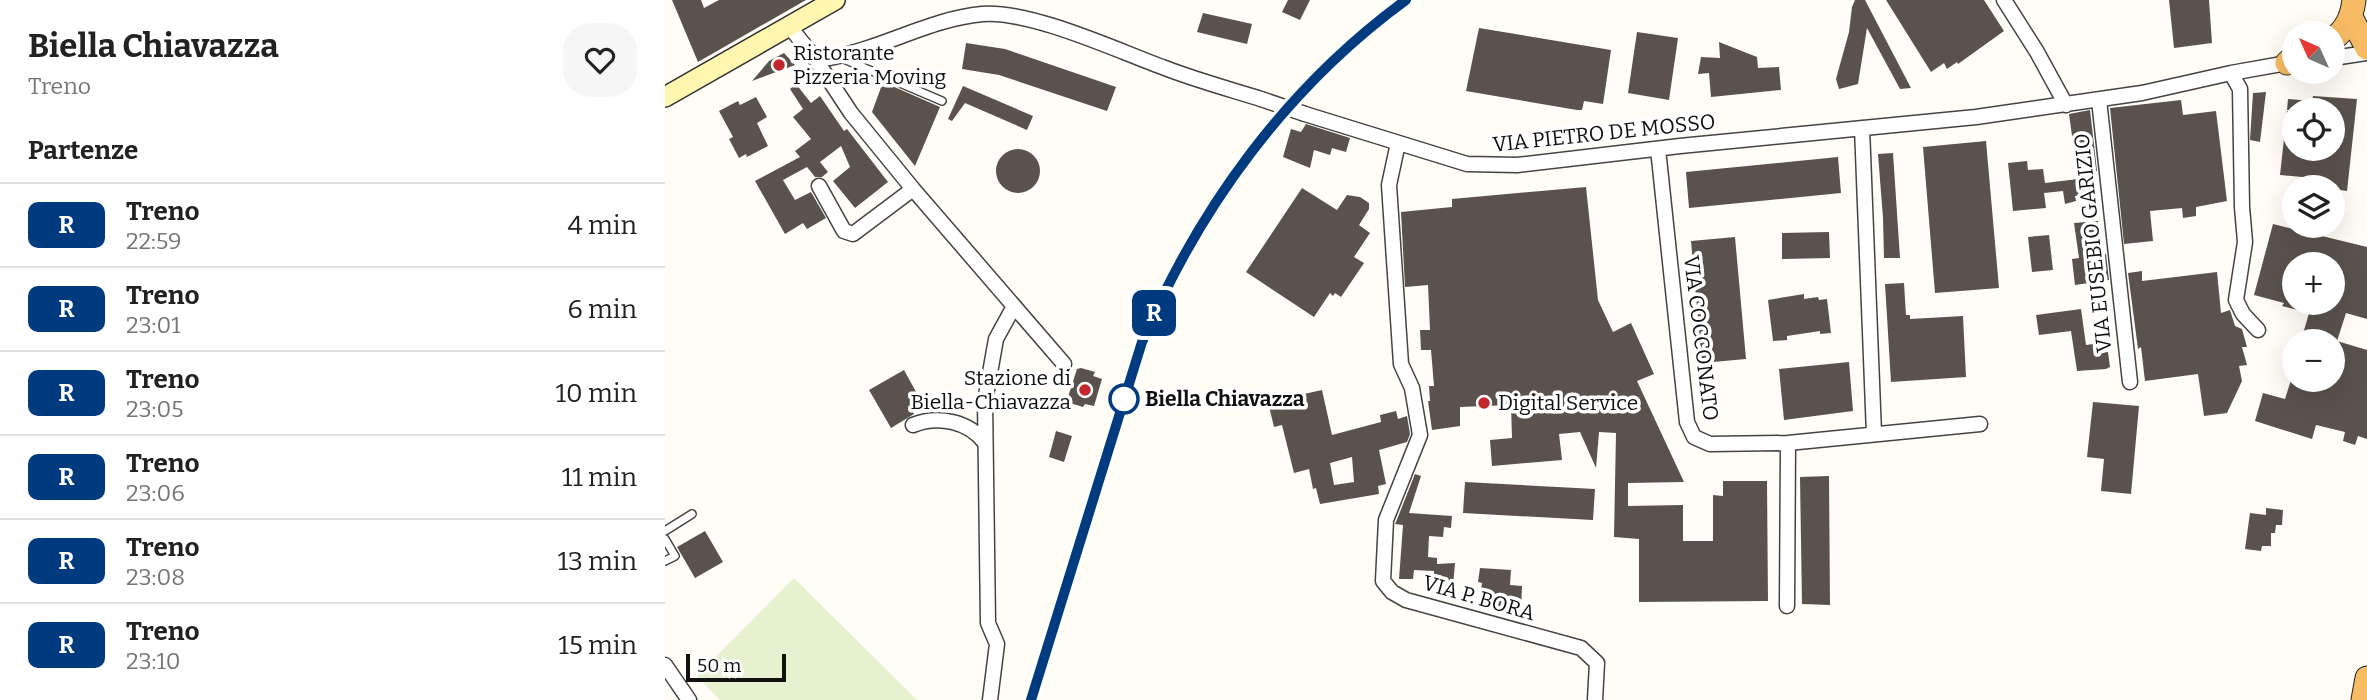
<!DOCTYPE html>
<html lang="it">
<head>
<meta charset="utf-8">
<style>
  body { margin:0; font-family:Bitter,serif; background:#f6f6f6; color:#222; height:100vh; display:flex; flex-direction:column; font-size:26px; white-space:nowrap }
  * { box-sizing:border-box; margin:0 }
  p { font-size:23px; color:#767676 }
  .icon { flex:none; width:38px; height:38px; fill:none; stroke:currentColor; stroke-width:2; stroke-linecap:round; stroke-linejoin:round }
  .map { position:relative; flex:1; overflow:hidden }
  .drawer { display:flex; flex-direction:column; background:#fff; width:665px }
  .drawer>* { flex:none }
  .badge { padding:0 14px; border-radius:10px; font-size:24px; line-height:46px }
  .needle { width:46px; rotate:315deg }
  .fabs { position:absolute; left:1617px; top:21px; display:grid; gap:14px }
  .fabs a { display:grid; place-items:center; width:63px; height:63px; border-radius:50%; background:#fff; box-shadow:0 7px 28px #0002; font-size:35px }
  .scale { position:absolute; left:21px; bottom:18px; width:100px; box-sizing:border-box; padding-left:7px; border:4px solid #111; border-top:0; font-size:19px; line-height:24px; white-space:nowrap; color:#111; -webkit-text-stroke:5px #fff; paint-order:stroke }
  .map>.badge { position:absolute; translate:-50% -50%; box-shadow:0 0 0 4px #fff }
  h2 { padding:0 28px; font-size:26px; line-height:63px }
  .round { display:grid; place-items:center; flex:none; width:74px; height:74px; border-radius:28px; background:#f6f6f6 }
  .overview { display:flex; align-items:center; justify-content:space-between; height:119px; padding:0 28px }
  h1 { font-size:33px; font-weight:700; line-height:52px }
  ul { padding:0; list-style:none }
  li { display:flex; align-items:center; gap:21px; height:84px; padding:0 28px; border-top:2px solid #e0e0e0 }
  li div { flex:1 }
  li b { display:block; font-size:26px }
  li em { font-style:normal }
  li .badge { min-width:77px; font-weight:700; text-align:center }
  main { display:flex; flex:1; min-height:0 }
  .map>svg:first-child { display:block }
</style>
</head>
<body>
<main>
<section class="drawer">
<div class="overview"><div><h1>Biella Chiavazza</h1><p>Treno</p></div><a class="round"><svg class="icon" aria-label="heart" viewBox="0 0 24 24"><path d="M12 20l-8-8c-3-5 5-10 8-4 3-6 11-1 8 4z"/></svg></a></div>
<h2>Partenze</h2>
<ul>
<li><span class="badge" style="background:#003b80;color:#fff">R</span><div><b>Treno</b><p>22:59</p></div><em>4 min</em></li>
<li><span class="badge" style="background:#003b80;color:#fff">R</span><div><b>Treno</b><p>23:01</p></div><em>6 min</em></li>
<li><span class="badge" style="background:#003b80;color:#fff">R</span><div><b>Treno</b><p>23:05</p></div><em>10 min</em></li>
<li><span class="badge" style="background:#003b80;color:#fff">R</span><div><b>Treno</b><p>23:06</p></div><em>11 min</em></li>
<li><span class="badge" style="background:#003b80;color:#fff">R</span><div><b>Treno</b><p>23:08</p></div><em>13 min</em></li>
<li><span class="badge" style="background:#003b80;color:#fff">R</span><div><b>Treno</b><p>23:10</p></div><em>15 min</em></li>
</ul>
</section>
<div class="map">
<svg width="1702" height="700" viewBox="0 0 1702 700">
  <rect width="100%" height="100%" fill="#fffdf5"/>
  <path fill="#e6f2cf" d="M129,578L252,700H55L32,676Z"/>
  <path fill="#5a524d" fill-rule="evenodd" d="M7,0H36L39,8L54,0H141L33,62Z
    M623,0H645L635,20L617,12Z
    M1190,0H1200L1246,88L1235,89L1202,28L1193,84L1174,89L1171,79L1184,32L1187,7Z
    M1221,0H1319L1339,31L1293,64L1292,62L1282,69L1279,63L1266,72Z
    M1504,0H1544L1547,43L1509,48Z
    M538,13L587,24L582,44L532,32Z
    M814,28L946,50L938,104L919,101L917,110H912L801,91Z
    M972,32L1013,38L1004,100L963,93Z
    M1054,42L1092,57L1093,68L1114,67L1116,90L1046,97L1044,73L1033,74L1036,57L1055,58Z
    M301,43L340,49L451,87L442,111L334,75L297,69Z
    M119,53L130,65L87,81L104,61Z
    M218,82L275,107L250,166L207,112Z
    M131,84L146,103L155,96L179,131L182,129L223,182L190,208L168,181L185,167L176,146L155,162L163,172L157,177H150L142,167L118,180L130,200L146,192L161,218L142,229L138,223L120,234L90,181L135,157L130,151L146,139L128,117L138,109L125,89Z
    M298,86L368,116L362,130L300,103L287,121L283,119Z
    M1601,92L1595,142L1585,140L1588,93Z
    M1648,96L1692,99L1682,191L1668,189V187H1648V178L1615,175L1622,111H1629V149H1668V110H1622L1623,99L1647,101Z
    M91,97L102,117L92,123L103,146L82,157L81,154L74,158L64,139L68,137L54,111L73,101L75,105Z
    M1516,100L1518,115L1551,111L1562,201L1531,207V216L1518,218L1517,208L1485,211L1488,241L1459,244L1445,108Z
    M1425,110L1432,171L1427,172L1430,193L1410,196L1411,201L1400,204L1398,191L1379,193L1381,208L1348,211L1343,163L1362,161L1363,170L1378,169L1380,183L1413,179L1404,114Z
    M641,124L685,138L681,152L667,148L665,155L649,150L645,168L618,157L626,129L636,132Z
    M1321,141L1334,288L1270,293L1258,147Z
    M331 171a22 22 0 1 1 44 0a22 22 0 1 1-44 0Z
    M1228,153L1235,258H1219L1218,218L1213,154Z
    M1173,157L1176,193L1024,208L1021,172Z
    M921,187L933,300L948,332L966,323L989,374L972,381L1019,482L963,483V506L1018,505V541H1048V495L1058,496V481H1102L1103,601L974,602V539L949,537L951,433L934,432L931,468L915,432L894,434L897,460L827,466L825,440L847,438L846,405L795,407V426L767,430L763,401H765L764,386H769L766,350H756L755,330H765L763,285L740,287L736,212L787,207V199Z
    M637,188L672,210L682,195L695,197L704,203V209L694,225L705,233L689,257L699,263L676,297L670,293L668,296L665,293L649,317L581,272Z
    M1433,221L1436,255L1441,254L1444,280L1410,285L1407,259L1414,258L1409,223Z
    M1608,224L1702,247V319L1681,313L1672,341L1702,350V439L1693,436L1690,445L1678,441L1680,432L1651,425L1647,439L1590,421L1598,393L1620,399L1626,380H1668V341H1636L1644,313L1617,306L1619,303L1589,295ZM1629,264H1668V303H1629Z
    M1164,232L1165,258L1117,259V233Z
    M1384,235L1388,270L1367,272L1363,237Z
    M1070,237L1081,359L1037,363L1026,241Z
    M1477,271V281L1552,272L1556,313L1565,310L1570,326L1577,329L1582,347H1577L1582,365L1574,366L1577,381L1562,413L1539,416L1533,374L1480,381L1476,347L1473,349L1463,273Z
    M1239,283L1241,315H1245V319L1298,316L1301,377L1226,382L1220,284Z
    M1139,294V299L1153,297L1154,300L1162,299L1166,333L1155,334V331L1122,336V340L1108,341L1103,300Z
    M1416,309L1421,345L1435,343L1436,353L1443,352L1445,367L1441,369L1412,371L1406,331L1374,335L1371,315Z
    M1184,362L1188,411L1119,420L1114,369Z
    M416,368L430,372L428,376L437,379L429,406L420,404L418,407L405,403L402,400L412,369Z
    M239,370L256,401L245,407L249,414L226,428L204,390Z
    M657,390L667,435L716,422L715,415L731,411L733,419L742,416L745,434L742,442L714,450L721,484L713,486L714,494L655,504L651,488L648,489L644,469L629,473L617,425L609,427L603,402ZM687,457L689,482L669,485L665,463Z
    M1428,402L1474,406L1466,494L1436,491L1439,459L1422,457Z
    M391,431L407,436L399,462L384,457Z
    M750,474L756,476L744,513L787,516L786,528L779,527L778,537L764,536L763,557L772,558V564L790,563L788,586L768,585L769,571L749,570L748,579H734L738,525L730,524L731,522Z
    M1164,476L1165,605L1137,604L1135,477Z
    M800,482L930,489L928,520L798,513Z
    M1601,508L1618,510L1617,525H1611L1610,533H1606V546H1597L1596,551L1580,549L1585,513L1601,515Z
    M40,531L58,562L30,578L12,547Z
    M815,568L846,570L845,585L857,586L856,609L814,605L817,583L813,582Z"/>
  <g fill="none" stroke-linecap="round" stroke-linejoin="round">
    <g stroke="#444" stroke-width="10">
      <path id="service" d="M174,57L277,101
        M0,531L27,514
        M0,539L10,556L0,561"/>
    </g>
    <g stroke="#444" stroke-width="17">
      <path id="minor" d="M1339,0L1372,52L1401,105
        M124,26L149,57L164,58C217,49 264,19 317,14C366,10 453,51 500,68C531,80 564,89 596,99
        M149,57L186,113L248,189L399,364
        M1668,58L1702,53
        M1566,73L1575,89L1577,207L1580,242L1571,300L1578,314L1593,330
        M1434,100L1465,382
        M640,114L802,164L852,165L1015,146L1311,117L1477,93L1566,73L1628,62
        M1197,128L1209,434
        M733,143L724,185L736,364L747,388L755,435L721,520L718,581L727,592L741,600L916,648L932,663L930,700
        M993,149L1022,422L1029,437L1045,444L1123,443L1315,424
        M154,186L179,231L188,234L248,189
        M248,425C273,415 304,421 320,443
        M1122,606L1123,443
        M0,665L24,700
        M325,700L332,644L323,623L320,401L331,339L348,308"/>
    </g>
    <g stroke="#333" stroke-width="22">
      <path id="secondary" d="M0,97L170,0"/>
    </g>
    <g stroke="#222" stroke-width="25">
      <path id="trunk" d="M1686,17L1702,48
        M1668,39C1682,29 1687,16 1689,0
        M1622,63L1629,56
        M1698,700L1702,678"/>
    </g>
    <use href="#service" stroke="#fff" stroke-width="7"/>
    <use href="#minor" stroke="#fff" stroke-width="14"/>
    <use href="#secondary" stroke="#fff6b0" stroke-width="19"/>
    <use href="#trunk" stroke="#f7bc64" stroke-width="23"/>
    <g stroke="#c4262e" stroke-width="7">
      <path id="rail" d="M366,700L477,342C534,207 622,87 741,0"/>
    </g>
    <use href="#rail" stroke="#fff" stroke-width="4.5" stroke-dasharray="13" stroke-linecap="butt"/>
    <g stroke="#444" stroke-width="17" stroke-linecap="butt">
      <path id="minor-bridge" d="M596,99L640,114"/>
    </g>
    <use href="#minor-bridge" stroke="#fff" stroke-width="14"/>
  </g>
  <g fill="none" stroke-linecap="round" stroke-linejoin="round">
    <g stroke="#fff" stroke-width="16">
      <path id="line" d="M366,700L477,342C534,207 622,87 741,0"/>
    </g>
    <use href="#line" stroke="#003b80" stroke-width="10"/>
  </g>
  <g fill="#c4262e" stroke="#fff" stroke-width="2.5">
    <circle cx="114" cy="65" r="7"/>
    <circle cx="420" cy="390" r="7"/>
    <circle cx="819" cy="403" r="7"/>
  </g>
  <circle fill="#fff" stroke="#003b80" stroke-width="3.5" cx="459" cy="399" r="14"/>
  <g text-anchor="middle" stroke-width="7" stroke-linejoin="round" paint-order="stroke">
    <g font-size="21" fill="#111" stroke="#fff" text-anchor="start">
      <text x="128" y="60">Ristorante<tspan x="128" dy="24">Pizzeria Moving</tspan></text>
      <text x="406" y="385" text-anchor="end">Stazione di<tspan x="406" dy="24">Biella-Chiavazza</tspan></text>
      <text x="833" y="410">Digital Service</text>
    </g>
    <g font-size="21" fill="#111" stroke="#fff">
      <text transform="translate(939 133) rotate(-6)" y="7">VIA PIETRO DE MOSSO</text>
      <text transform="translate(1428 243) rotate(-96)" y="7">VIA EUSEBIO GARIZIO</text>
      <text transform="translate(1036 338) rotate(83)" y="7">VIA COCCONATO</text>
      <text transform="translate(814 598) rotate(16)" y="7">VIA P. BORA</text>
    </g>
    <g font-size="21" font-weight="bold" fill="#111" stroke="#fff" text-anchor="start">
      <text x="480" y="406">Biella Chiavazza</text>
    </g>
  </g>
</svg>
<div class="fabs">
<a><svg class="needle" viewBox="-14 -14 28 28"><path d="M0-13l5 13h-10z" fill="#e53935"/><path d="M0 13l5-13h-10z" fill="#767676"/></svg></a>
<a><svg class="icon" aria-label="locate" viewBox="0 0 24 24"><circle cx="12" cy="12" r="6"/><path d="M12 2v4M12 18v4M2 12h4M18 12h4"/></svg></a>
<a><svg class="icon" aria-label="layers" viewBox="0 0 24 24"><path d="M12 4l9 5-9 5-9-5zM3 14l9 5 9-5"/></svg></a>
<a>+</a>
<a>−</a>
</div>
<div class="scale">50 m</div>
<b class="badge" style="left:489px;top:313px;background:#003b80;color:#fff">R</b>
</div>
</main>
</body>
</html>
